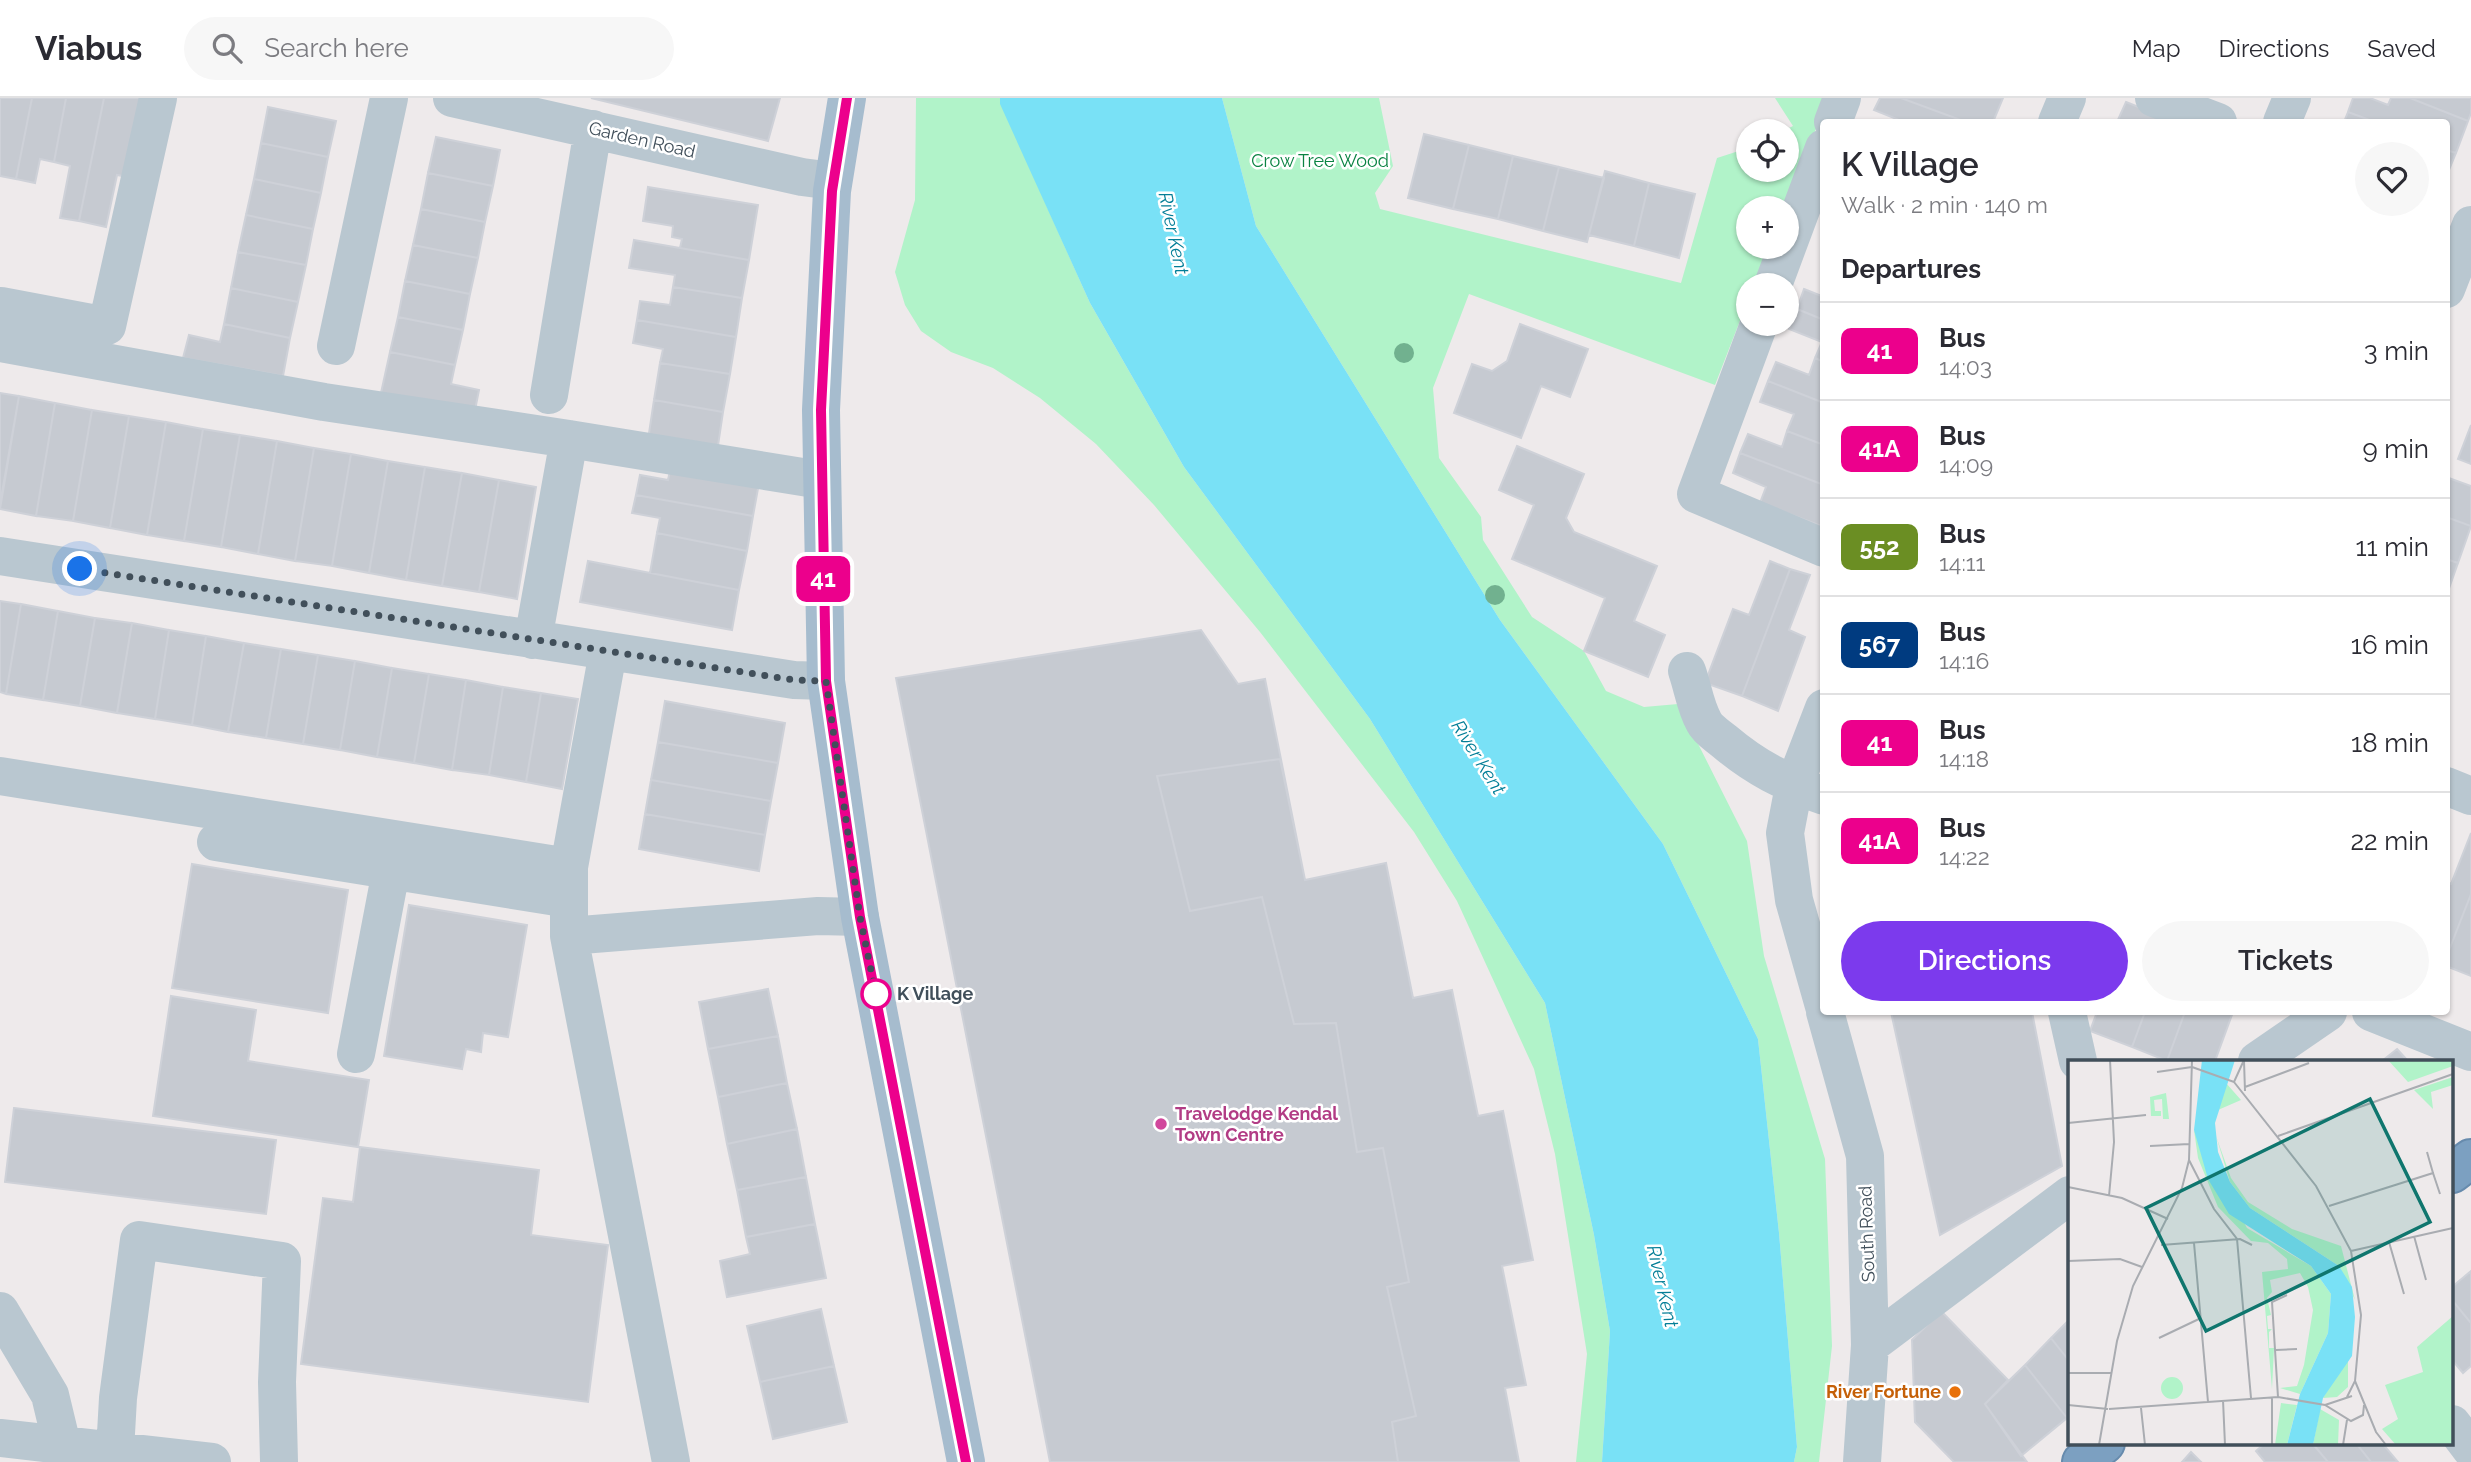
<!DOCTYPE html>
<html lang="en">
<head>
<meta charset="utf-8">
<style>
  body { margin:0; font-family:Raleway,sans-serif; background:#f7f7f7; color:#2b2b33; height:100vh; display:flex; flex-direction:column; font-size:26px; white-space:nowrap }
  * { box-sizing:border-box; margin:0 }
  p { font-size:23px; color:#7c7c81 }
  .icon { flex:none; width:38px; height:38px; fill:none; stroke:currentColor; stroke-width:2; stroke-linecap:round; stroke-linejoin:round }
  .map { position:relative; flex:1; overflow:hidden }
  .details { position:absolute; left:1820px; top:21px; width:630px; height:896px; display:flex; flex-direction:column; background:#fff; border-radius:7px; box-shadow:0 2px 5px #0004 }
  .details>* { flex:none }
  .badge { padding:0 14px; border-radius:10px; font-size:24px; line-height:46px }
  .buttons { position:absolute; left:1736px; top:21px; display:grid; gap:14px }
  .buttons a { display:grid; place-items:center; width:63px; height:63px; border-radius:50%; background:#fff; box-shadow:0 2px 5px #0004; font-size:35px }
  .you { position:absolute; width:35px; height:35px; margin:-18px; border:5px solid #fff; border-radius:50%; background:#1a73e8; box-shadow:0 0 0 10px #1a73e833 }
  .map>.badge { position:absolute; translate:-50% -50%; box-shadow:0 0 0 4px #fff }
  h2 { padding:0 21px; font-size:26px; line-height:63px }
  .round { display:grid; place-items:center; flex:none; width:74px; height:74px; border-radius:37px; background:#f7f7f7 }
  .headline { display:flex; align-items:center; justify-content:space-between; height:119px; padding:0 21px }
  h1 { font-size:33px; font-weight:600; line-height:52px }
  .primary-button { display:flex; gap:14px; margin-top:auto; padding:14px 21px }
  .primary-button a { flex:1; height:80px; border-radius:42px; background:#7c3aed; color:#fff; font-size:28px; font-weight:600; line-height:80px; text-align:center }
  .primary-button a+a { background:#f7f7f7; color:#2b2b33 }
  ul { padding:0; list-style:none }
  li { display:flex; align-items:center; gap:21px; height:98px; padding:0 21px; border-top:2px solid #e1e1e2 }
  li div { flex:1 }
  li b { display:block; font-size:26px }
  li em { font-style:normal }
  li .badge { min-width:77px; font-weight:700; text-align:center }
  header { display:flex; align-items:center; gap:42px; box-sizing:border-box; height:98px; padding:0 35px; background:#fff; border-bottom:2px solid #e1e1e2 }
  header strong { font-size:33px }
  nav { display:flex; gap:38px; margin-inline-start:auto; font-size:24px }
  .search { width:490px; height:63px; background:#f7f7f7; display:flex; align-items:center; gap:18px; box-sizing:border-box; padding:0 24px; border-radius:38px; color:#7c7c81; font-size:26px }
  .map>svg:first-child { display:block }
</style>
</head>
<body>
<header>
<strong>Viabus</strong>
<div class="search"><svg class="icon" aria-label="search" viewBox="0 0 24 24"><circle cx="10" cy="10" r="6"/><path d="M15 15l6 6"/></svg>Search here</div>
<nav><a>Map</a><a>Directions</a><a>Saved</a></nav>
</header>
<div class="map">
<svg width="2471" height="1364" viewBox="0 0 2471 1364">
  <rect width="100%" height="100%" fill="#eeeaeb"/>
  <path fill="#b1f3c9" d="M916,0H1000L1001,6L1090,205L1184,369L1370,621L1545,905L1594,1137L1610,1233L1602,1364H1576L1587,1256L1555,1056L1534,971L1457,803L1414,734L1260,534L1154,407L1096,346L1040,300L993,270L951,254L921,233L905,207L895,174L915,102Z
    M1222,0H1379L1393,68L1375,95L1380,111L1681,185L1717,60L1748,50V72H1787V33H1783L1793,28L1775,0H1828L1785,110H1748V149H1769L1754,187H1748V202L1715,287L1469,196L1433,290L1439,360L1481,419L1483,442L1532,519L1584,553L1606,593L1644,609L1678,606L1747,743L1764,858L1825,1061L1832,1248L1819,1364H1794L1797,1349L1779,1135L1758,941L1663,746L1500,522L1256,128Z"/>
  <path fill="#79e1f6" d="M1000,0H1222L1256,128L1500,522L1663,746L1758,941L1779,1135L1797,1349L1794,1364H1602L1610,1233L1594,1137L1545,905L1370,621L1184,369L1090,205L1000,6Z"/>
  <path fill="#c6cad1" stroke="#ced1d8" stroke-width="2" d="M0,0H32L16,81L0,78Z
    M32,0H66L54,64L40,61L35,85L16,81Z
    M66,0H104L79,123L60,120L70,68L54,64Z
    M104,0H155L139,81L117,77L106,129L79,123Z
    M591,0H780L768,43Z
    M1880,0H1901L1966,24H1904L1874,12Z
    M1901,0H2003L1993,24H1966Z
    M2353,0H2370L2388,7L2391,0H2410L2468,23L2456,55L2446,52V24H2375L2348,14Z
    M2410,0H2471V15L2468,23Z
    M2126,4L2176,24H2117Z
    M268,9L336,23L328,59L261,45Z
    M2348,14L2375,24H2344Z
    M1424,36L1469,47L1453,111L1408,100Z
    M436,39L500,52L493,88L428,75Z
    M261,45L328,59L321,95L254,81Z
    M1469,47L1513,58L1498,121L1453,111Z
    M2446,52L2456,55L2446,79Z
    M1513,58L1559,69L1543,133L1498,121Z
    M1559,69L1604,80L1587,144L1543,133Z
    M1605,73L1649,85L1634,148L1589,137Z
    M428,75L493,88L485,124L421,111Z
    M254,81L321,95L313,131L246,117Z
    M1649,85L1695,96L1679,160L1634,148Z
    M648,89L758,107L749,162L680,150L682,141L672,139L673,128L643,123Z
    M421,111L485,124L478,160L413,147Z
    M246,117L313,131L306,167L238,154Z
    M634,142L749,162L742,200L673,189L675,177L629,170Z
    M413,147L478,160L470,196L405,183Z
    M238,154L306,167L298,204L231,190Z
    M405,183L470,196L463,232L398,219Z
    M673,189L742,200L736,239L637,222L640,203L670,207Z
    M231,190L298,204L290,240L224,226Z
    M1804,191L1824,199V222L1797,211Z
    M1797,211L1824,222V264L1815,260L1822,244L1789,231Z
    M398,219L463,232L455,267L390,254Z
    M637,222L736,239L730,276L660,265L663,251L633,245Z
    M224,226L290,240L283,278L183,260L189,237L220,244Z
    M1520,226L1588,251L1570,299L1541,288L1521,340L1454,315L1472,266L1492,273L1507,263Z
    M390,254L455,267L451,286L479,292L475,312L381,295Z
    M1815,260L1824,264V305L1768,283L1776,264L1809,277Z
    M660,265L730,276L723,314L654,302Z
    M1768,283L1824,305V347L1787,333L1794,316L1760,304Z
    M0,295L19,298L0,406Z
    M19,298L55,305L36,418L0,411Z
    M654,302L723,314L717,354L648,342Z
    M55,305L92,312L73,423L36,418Z
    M92,312L129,318L110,430L73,423Z
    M129,318L166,324L147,437L110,430Z
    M166,324L203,331L184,443L147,437Z
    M2471,327V366L2458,361Z
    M203,331L240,337L221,449L184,443Z
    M1787,333L1824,347V387L1740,355L1748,336L1782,349Z
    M240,337L277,343L258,456L221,449Z
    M277,343L314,350L295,463L258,456Z
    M1517,348L1584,376L1566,420L1574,434L1657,468L1634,523L1665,537L1648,579L1584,553L1605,500L1512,461L1534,407L1499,392Z
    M314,350L351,356L332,468L295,463Z
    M1740,355L1824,387V429L1760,405L1766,389L1733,375Z
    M351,356L388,363L369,475L332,468Z
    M388,363L425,369L406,482L369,475Z
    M671,368L759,385L753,418L636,397L640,377L668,382Z
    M425,369L462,375L442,488L406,482Z
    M462,375L499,382L479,494L442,488Z
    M2446,379L2471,388V428L2446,419Z
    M499,382L536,389L517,501L479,494Z
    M636,397L753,418L747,453L657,435L660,420L632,415Z
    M2446,419L2471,428L2458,465L2446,461Z
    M657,435L747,453L739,492L650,475Z
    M2446,461L2458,465L2446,499Z
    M588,463L739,492L732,532L580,504Z
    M1770,463L1790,471L1742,598L1705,585L1733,511L1749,517Z
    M1790,471L1810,477L1789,532L1805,539L1778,613L1742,598Z
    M0,503L21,506L6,596L0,594Z
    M21,506L58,513L43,602L6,596Z
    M58,513L95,520L80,608L43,602Z
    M95,520L132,525L117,615L80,608Z
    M132,525L169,532L155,621L117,615Z
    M169,532L206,538L192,627L155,621Z
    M1201,532L1238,586L1265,581L1305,782L1386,765L1413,900L1452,892L1478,1018L1503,1013L1533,1162L1502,1168L1526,1287L1505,1290L1519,1364H1050L896,580Z
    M206,538L244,545L228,634L192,627Z
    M244,545L281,551L266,640L228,634Z
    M281,551L318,557L303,646L266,640Z
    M318,557L355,563L340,652L303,646Z
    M355,563L392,570L377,659L340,652Z
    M392,570L429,576L414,665L377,659Z
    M429,576L466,582L452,672L414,665Z
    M466,582L503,589L489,677L452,672Z
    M503,589L541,595L526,684L489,677Z
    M541,595L578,601L562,691L526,684Z
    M665,603L785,625L778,665L658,644Z
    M658,644L778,665L771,703L651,682Z
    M1280,661L1305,782L1386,765L1413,900L1452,892L1478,1018L1503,1013L1533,1162L1502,1168L1526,1287L1505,1290L1519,1364H1398L1392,1324L1416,1318L1387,1189L1409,1184L1383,1050L1357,1054L1336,925L1294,926L1262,799L1190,813L1157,678Z
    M651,682L771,703L765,737L645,716Z
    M645,716L765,737L759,773L639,751Z
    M2471,735V796L2446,860V784L2451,786Z
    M192,766L348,792L328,915L172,890Z
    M2471,796V878L2446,868V860Z
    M409,807L527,827L508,939L483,935L481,954L466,951L462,971L384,958Z
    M768,891L778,938L708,951L699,904Z
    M171,898L256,912L248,963L369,982L358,1049L153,1018Z
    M1891,914H2032L2062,1068L1940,1137Z
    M2097,914H2145L2132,949L2090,933Z
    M2145,914H2185L2167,963L2132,949Z
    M2185,914H2233L2215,963H2167Z
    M778,938L787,985L718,999L708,951Z
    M2397,951L2408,963H2382Z
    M787,985L797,1031L727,1046L718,999Z
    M14,1010L276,1042L266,1116L5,1084Z
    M797,1031L806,1079L737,1092L727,1046Z
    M360,1049L539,1072L531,1137L608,1147L588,1304L301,1266L323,1100L353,1104Z
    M806,1079L815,1126L746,1139L737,1092Z
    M815,1126L826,1180L727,1199L720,1163L750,1156L746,1139Z
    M2471,1173V1225L2452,1202V1189Z
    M2452,1202L2471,1225V1268L2463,1275L2452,1262Z
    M821,1211L834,1268L760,1284L747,1228Z
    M1941,1213L2008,1282L1985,1306L2027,1364H1954L1915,1324L1912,1242Z
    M2070,1221V1264L2051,1240Z
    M2051,1240L2070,1264V1318L2067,1320L2025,1267Z
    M2025,1267L2067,1320L2021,1358L1985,1306Z
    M834,1268L847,1324L773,1341L760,1284Z
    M2265,1345H2312L2328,1364H2265L2256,1353Z
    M2312,1345H2356L2371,1364H2328Z
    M2356,1345H2382L2398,1364H2371Z
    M2191,1354L2201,1364H2182Z"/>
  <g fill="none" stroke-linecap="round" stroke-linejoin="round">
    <g stroke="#678bad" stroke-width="42">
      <path id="highway" d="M2452,1075L2471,1061
        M2082,1364L2105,1345"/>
    </g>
    <path stroke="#b9c7d0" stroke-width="38" d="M452,0L802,79L833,83
      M2154,0L2218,24
      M1833,24L1842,0
      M2057,24L2067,0
      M2282,24L2292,0
      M1773,187L1824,50
      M2446,191L2471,127
      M1,208L107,228L158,0
      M1759,226L1696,396L1824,450
      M0,245L324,304L569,341L821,382
      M336,248L389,0
      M549,297L593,31
      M0,458L794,582L826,583
      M533,542L569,341
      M608,554L569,769V838L671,1364
      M1687,573C1693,590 1695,608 1704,624C1708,632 1717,637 1724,643C1757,671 1783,683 1824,698
      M1824,610L1794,688L1785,735L1794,802L1824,908
      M0,678L569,769
      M2446,688L2471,698
      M216,744L569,801
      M569,838L818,818L860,819
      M1825,914L1865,1058L1870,1247L1862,1364
      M2067,914L2078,963
      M2371,914L2471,954
      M356,956L391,773
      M2257,963L2328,914
      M0,1213L50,1297L62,1347
      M1870,1247L2070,1097
      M2452,1326L2471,1351
      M0,1340L212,1364
      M115,1353L118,1300L139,1142L282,1163L277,1284L279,1364"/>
    <path stroke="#a6bcce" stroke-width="38" d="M847,0L832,93L821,312L826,583L860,819L966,1364"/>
    <use href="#highway" stroke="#7ca0c1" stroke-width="38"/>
  </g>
  <g fill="#71b18f">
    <circle cx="1404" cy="255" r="10"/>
    <circle cx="1495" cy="497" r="10"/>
  </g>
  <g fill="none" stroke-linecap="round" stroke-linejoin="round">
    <g stroke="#fff" stroke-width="16">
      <path id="line" d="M847,0L832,93L821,312L826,583L860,819L966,1364"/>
    </g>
    <use href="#line" stroke="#ec008c" stroke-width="10"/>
    <path stroke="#414f5a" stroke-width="7" stroke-dasharray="0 12.6" d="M80,471L794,582L826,583L860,819L876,896"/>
  </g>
  <circle fill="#fff" stroke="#ec008c" stroke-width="3.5" cx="876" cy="896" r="14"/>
  <circle fill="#d1479c" stroke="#fff" stroke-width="2.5" cx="1161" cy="1026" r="7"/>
  <circle fill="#e8710a" stroke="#fff" stroke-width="2.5" cx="1955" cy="1294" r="7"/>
  <g text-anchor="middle" stroke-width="5" stroke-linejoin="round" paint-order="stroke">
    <g font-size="18" fill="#414f5a" stroke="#fff">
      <text transform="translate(642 42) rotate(13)" y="6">Garden Road</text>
      <text transform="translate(1867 1136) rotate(-92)" y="6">South Road</text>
    </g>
    <g font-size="18" fill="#0b8343" stroke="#fff">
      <text x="1320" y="69">Crow Tree Wood</text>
    </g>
    <g font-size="18" font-weight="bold" fill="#414f5a" stroke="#fff" text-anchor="start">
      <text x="897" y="902">K Village</text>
    </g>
    <g font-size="18" font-weight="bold" fill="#b23c85" stroke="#fff" text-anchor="start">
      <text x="1175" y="1022">Travelodge Kendal<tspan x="1175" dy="21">Town Centre</tspan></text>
    </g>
    <g font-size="18" font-weight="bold" fill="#c56008" stroke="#fff" text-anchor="end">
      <text x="1941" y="1300">River Fortune</text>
    </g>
    <g font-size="19" font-style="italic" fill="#037e97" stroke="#fff">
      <text transform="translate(1174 135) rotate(78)" y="7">River Kent</text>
      <text transform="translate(1479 659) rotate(58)" y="7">River Kent</text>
      <text transform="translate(1663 1188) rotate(77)" y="7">River Kent</text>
    </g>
  </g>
  <g transform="translate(2068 962)">
    <rect width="385" height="385" fill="#eeeaeb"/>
    <path d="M320,0H385V6L340,22ZM385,17V25L363,32L365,49L346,30ZM158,23L173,40L150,50L155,31ZM98,33L101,59H95L94,39L86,40L87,51H93V56H83L82,37ZM126,70L179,168L243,206L263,234L260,273L232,334L212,328L229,326L236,305L245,250L240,227L232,213L202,220L204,232L199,238L203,255L199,256L200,269H204L201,272V288H206L204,329L194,212L220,209L219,199L200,183L183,181L150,147L130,98ZM148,76L163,118L180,142L224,169L273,186L287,240L271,206L182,148L162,122ZM385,256V385H328L314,369L330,359L317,325L355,312L349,287ZM280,296V327L269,337L255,338ZM93 328a11 11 0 1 1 22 0a11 11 0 1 1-22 0ZM213,343L229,345L219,385H207ZM252,349L271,360L270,385H245Z" fill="#b1f3c9"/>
    <path d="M134,0H167L147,63L150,92L162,122L182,148L271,206L284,227L287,257L284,296L255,338L245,385H219L232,334L260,273L263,234L243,206L161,154L140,119L126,70Z" fill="#79e1f6"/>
    <path fill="none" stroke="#a9acb1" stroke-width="2" d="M176,1L177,31M124,7L166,22L176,0M89,12L124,7M166,22L248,126L283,191L293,255L287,321L279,337M177,27L241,3M0,63L78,55M210,76L385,14M82,86L121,84M121,100L146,149L169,179L183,338M365,113L372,134M0,127L54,138L100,159M41,136L46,82L42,0M261,146L365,113L359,92M346,176L358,220M321,182L336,234M126,183L140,342M93,185L172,179L184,185M283,191L385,168M0,201L52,199L74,207M91,278L133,258M208,290L229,289M0,313H44M287,321L308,372L318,385M210,337L204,242L219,235M155,340L157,385M0,345L40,349M257,345L284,336M73,348L77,385M41,349L210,337L257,345L283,361L295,355L296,345M31,385L49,281L65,226L114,128L121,100L124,0M204,385V337M275,385L279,360"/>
    <path fill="#0f766e" fill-opacity="0.15" stroke="#0f766e" stroke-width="3.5" d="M302,39L362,162L138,271L78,148Z"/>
    <rect width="385" height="385" fill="none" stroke="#414f5a" stroke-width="3.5"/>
  </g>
</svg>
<div class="buttons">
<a><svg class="icon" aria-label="locate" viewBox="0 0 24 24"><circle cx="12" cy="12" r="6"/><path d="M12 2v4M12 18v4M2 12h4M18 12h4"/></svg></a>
<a>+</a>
<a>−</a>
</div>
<div class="you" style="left:80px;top:471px"></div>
<b class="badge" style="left:823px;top:481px;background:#ec008c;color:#fff">41</b>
<section class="details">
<div class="headline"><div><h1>K Village</h1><p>Walk · 2 min · 140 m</p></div><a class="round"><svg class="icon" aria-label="heart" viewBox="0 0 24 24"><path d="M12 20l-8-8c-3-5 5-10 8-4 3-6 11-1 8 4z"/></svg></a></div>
<h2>Departures</h2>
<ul>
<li><span class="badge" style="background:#ec008c;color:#fff">41</span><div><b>Bus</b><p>14:03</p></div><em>3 min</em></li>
<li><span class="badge" style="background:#ec008c;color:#fff">41A</span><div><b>Bus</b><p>14:09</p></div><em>9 min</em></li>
<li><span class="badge" style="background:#6b8e23;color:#fff">552</span><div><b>Bus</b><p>14:11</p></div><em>11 min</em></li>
<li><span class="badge" style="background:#003b80;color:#fff">567</span><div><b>Bus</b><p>14:16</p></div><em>16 min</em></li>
<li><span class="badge" style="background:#ec008c;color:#fff">41</span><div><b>Bus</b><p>14:18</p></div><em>18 min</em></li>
<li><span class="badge" style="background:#ec008c;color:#fff">41A</span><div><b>Bus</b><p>14:22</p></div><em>22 min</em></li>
</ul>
<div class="primary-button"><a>Directions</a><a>Tickets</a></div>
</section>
</div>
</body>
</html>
